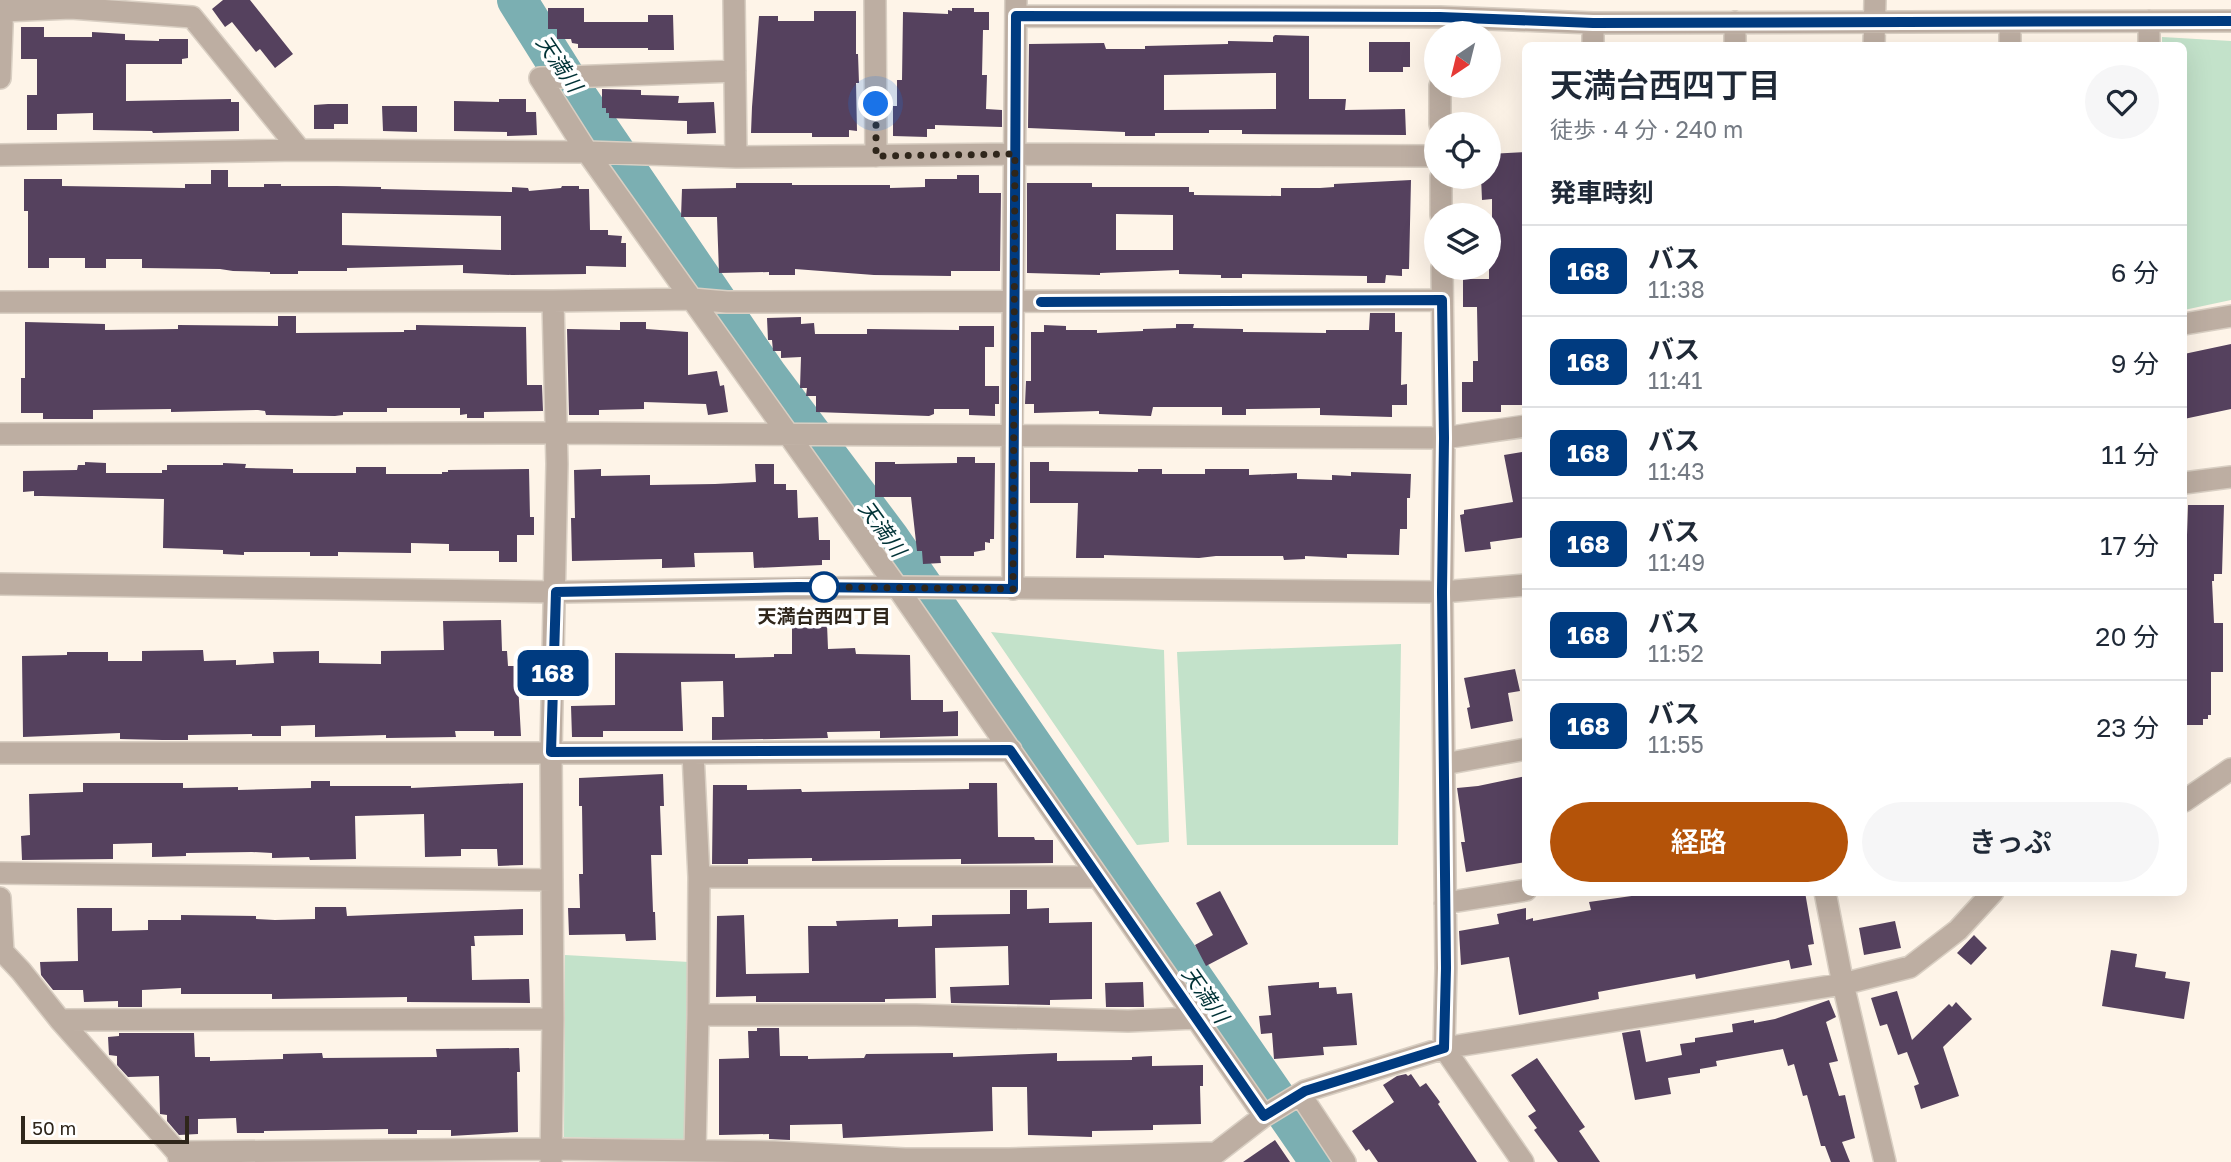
<!DOCTYPE html>
<html lang="ja">
<head>
<meta charset="utf-8">
<style>
  body { margin:0; font-family:"Golos Text","Noto Sans JP",sans-serif; background:#f6f6f7; color:#1f2937; height:100vh; display:flex; flex-direction:column; font-size:26px; white-space:nowrap }
  * { box-sizing:border-box; margin:0 }
  p { font-size:23px; color:#747a83 }
  .icon { flex:none; width:38px; height:38px; fill:none; stroke:currentColor; stroke-width:2; stroke-linecap:round; stroke-linejoin:round }
  .map { position:relative; flex:1; overflow:hidden }
  .side { position:absolute; left:1522px; top:42px; width:665px; height:854px; display:flex; flex-direction:column; background:#fff; border-radius:10px; box-shadow:0 7px 28px #0002 }
  .side>* { flex:none }
  .badge { padding:0 14px; border-radius:10px; font-size:24px; line-height:46px }
  .needle { width:46px; rotate:215deg }
  .tools { position:absolute; left:1424px; top:21px; display:grid; gap:14px }
  .tools a { display:grid; place-items:center; width:77px; height:77px; border-radius:50%; background:#fff; box-shadow:0 7px 28px #0002; font-size:35px }
  .scale { position:absolute; left:21px; bottom:18px; width:168px; box-sizing:border-box; padding-left:7px; border:4px solid #2f261b; border-top:0; font-size:19px; line-height:24px; white-space:nowrap; color:#2f261b; -webkit-text-stroke:5px #fff; paint-order:stroke }
  .you { position:absolute; width:35px; height:35px; margin:-18px; border:5px solid #fff; border-radius:50%; background:#1a73e8; box-shadow:0 0 0 10px #1a73e833 }
  .map>.badge { position:absolute; translate:-50% -50%; box-shadow:0 0 0 4px #fff }
  h2 { padding:0 28px; font-size:26px; line-height:63px }
  .round { display:grid; place-items:center; flex:none; width:74px; height:74px; border-radius:37px; background:#f6f6f7 }
  .head { display:flex; align-items:center; justify-content:space-between; height:119px; padding:0 28px }
  h1 { font-size:33px; font-weight:600; line-height:52px }
  .primary-button { display:flex; gap:14px; margin-top:auto; padding:14px 28px }
  .primary-button a { flex:1; height:80px; border-radius:42px; background:#b45309; color:#fff; font-size:28px; font-weight:600; line-height:80px; text-align:center }
  .primary-button a+a { background:#f6f6f7; color:#1f2937 }
  ul { padding:0; list-style:none }
  li { display:flex; align-items:center; gap:21px; height:91px; padding:0 28px; border-top:2px solid #e0e1e3 }
  li div { flex:1 }
  li b { display:block; font-size:26px }
  li em { font-style:normal }
  li .badge { min-width:77px; font-weight:700; text-align:center }
  .map>svg:first-child { display:block }
</style>
</head>
<body>
<div class="map">
<svg width="2231" height="1162" viewBox="0 0 2231 1162">
  <rect width="100%" height="100%" fill="#fef4e8"/>
  <path fill="#c3e2ca" d="M2162,37L2231,41V300L2184,310V46L2162,45Z
    M991,632L1164,650L1169,842L1137,845Z
    M1401,644L1398,845H1187L1177,652Z
    M565,955L689,962L684,1141L564,1137Z"/>
  <g fill="none" stroke-linecap="round" stroke-linejoin="round">
    <path stroke="#7bafb2" stroke-width="40" d="M517,0L579,99L767,375L890,539L1320,1162"/>
  </g>
  <path fill="#55415e" fill-rule="evenodd" d="M223,0H250L293,54L275,68L260,49L256,52L232,22L225,27L212,9Z
    M548,8H584V22H648V15H673L674,50H648V48H578V44L572,43L571,39H557V29H548Z
    M952,8H974V12H989V30H983L982,75H987L986,109L1002,110V127L935,125V129H927V137L893,136V106H897V80H902L903,12L948,14V10L952,11Z
    M814,11H856V54H858L859,83H856L857,131L849,130V137H812V133H751L752,107L759,16H778V21H814Z
    M21,27H44V37H92V32L125,34V40L159,41V39H188V58L182,59V64H126V101L231,99V102H239V131L153,133L152,131L93,130V113L57,114V130H27V95H37V59H21Z
    M1275,35L1309,36V99H1346L1345,110L1405,109L1406,135L1242,134V130H1209V133H1155V136H1125V132L1028,128L1029,44L1104,43L1106,49H1145V46L1228,44V41L1273,42V37ZM1276,73V109L1164,110V75Z
    M1369,42H1410V67H1403V72H1369Z
    M602,89L641,90V95L679,96L678,103L714,102L716,133L687,134V121L609,118V113H606V108H602Z
    M499,99H526V112H536L537,135L507,136V132L454,131V101L499,102Z
    M328,104H348V124H334V129H314V105Z
    M382,106H417V132L383,131Z
    M1526,152V405H1501V412H1462V382H1473V361H1478L1477,307H1463V279H1489V238H1492V199L1482,200L1481,177H1489V154Z
    M211,170H228V187H264V184H281V186H337L381,187V189L512,192V187L528,188L529,191L561,188L562,186H579V189H589L590,230H608V235L622,236L621,243H626V267L586,266V274L512,275L463,273V265L347,268V271H298V274H270V272L233,271L220,269L142,268V259H106V268H85V258H49V268H28V211H24V179H62V186L185,188V184H211ZM342,213L501,216V250L342,245Z
    M957,175H979V193H1001L1000,271H951V276L874,275L795,269V275H769V272L719,273L717,217H681L682,189L736,188V183H792V185H890V188L925,187V179H957Z
    M1411,180L1409,269H1402V276L1386,275L1385,283H1367V276L1242,274V278H1221V275L1179,274V270L1100,273V275L1027,273V183H1092V187H1189V192H1194V195L1281,196V188H1320L1334,187V184ZM1116,214L1173,215V250H1116Z
    M1370,313H1395V332H1402L1401,385L1407,384V405H1392V417L1320,415V408L1246,409V415H1222V407H1153L1151,416L1099,414V411L1034,413V404H1025L1026,381H1031V332H1044V325L1066,326V330H1097V333L1143,331V329L1176,328V324H1194L1193,328L1243,329V332L1326,333V330H1369Z
    M278,316H296V333L404,332V330H416V325L526,327L527,385H542L543,411L484,412V418H467V414L460,415V408H387V412H343V415L335,416L266,415L265,411L258,410L171,412V409L93,410V419H43V413H21V378H25V322L105,324V330L178,329V325L278,326Z
    M801,317V324L814,323L815,334H867V329L959,330V326H994V347H985V386H999V404H995V416L969,415V409H934V414L929,416L816,412V396H806L807,388H800L801,357L781,358V351H773L772,340H768L767,318Z
    M620,322H646V329L688,332V375L717,371L720,386L724,385L728,412L708,415L706,404L644,402V409L599,410V415H569L567,329L620,330Z
    M2231,344V409L2184,419V354Z
    M1522,452L1524,460H1526V537L1490,542L1491,549L1465,552L1460,515L1464,514V510L1513,502L1504,455Z
    M957,457H975V463H995L994,539H990V543L985,542V550L974,552V556H940L941,563L923,564L922,551H917L911,497H875V462H895V464L957,463Z
    M85,462L106,463V473H162V470H167V465H223V463L246,464L245,468L293,469V473H356V467H386V474H442V472H448V470L529,469L530,517H534V535H517V562H499V551H449V544L411,543V553L338,552V556H310V552H244V555L223,554V550L163,548L164,499L42,496H34V491L23,492V471L77,470L78,465H85Z
    M1030,462H1049V471L1138,472V469H1162V474H1205V469H1249V475L1297,473V479L1332,480V475L1351,476V472L1411,474L1410,498H1407V529H1400L1399,555L1347,554V558L1305,556V559L1284,560L1283,556H1216L1199,558L1104,555V558H1076L1078,503H1030Z
    M755,464H774V484H786V490H797L798,518L818,517L819,540H830V560H822V565L754,568L753,552L694,553L695,567L662,568V559L572,561L571,518H575L574,470L601,469V476L650,475V485L715,484L756,482Z
    M2188,505H2224L2222,574H2214V581H2212L2214,623H2223V672H2211V715H2208V719H2203V725H2184V565H2186Z
    M501,620L502,651H507L508,666H517L521,736H494V731H455L456,737L386,738V735L315,737V725L281,726V736H252V734L188,735V740H162L120,739V733L23,737L22,656L67,655V652H108V661H142V651L203,650L204,661L236,660V665L274,663L273,652L319,651V663L381,664V651L444,650L443,621Z
    M792,624H827L828,649L855,648L856,654L910,655L911,700H943V712L958,711V736L880,738V731L827,732L828,738L712,740V717H724L723,681L681,682L683,731H603V737H572L571,706L615,705V653L735,654V658L774,657V654H792Z
    M1515,669L1520,691L1508,693L1513,721L1471,729L1467,708L1470,707L1464,678Z
    M663,774L664,806H660L662,855H651L653,912H655L656,940L626,941L625,934L569,935L568,908H580L579,874H583L582,806H579V778Z
    M1526,776V862L1466,872L1461,842H1465L1457,788L1478,786Z
    M311,781H330V786H411V788L523,783V865L498,866L497,849H461V856L425,857L424,814L355,816L356,859L310,860L309,857L272,858V853L252,852L186,853V856L152,857V843L113,844V859L22,860L21,836L30,835L29,794L83,792V783H183V788L238,787V790L311,788Z
    M969,783H997L998,837H1034L1035,840H1053V863L961,864V859L812,861V858L748,859V864H712L713,785H747V790L801,789L802,792L969,789Z
    M1010,890H1027V909L1049,908V923L1092,922V999L1050,1000V1005L951,1003L950,987L1009,985L1008,946L935,948L936,998L885,999V1002H756V996L716,997L717,916L744,915L746,974L809,973L808,926H837L836,921L898,919V927L932,926V915L1010,914Z
    M1220,891L1248,944L1206,966L1195,945L1213,935L1196,903Z
    M1660,892H1805L1814,944L1808,945L1812,965L1791,969L1789,960L1696,979L1695,974L1598,992L1599,999L1519,1015L1509,957L1461,965L1459,931L1499,924L1497,914L1526,908V920L1533,918V921L1591,910L1589,902Z
    M315,907H346L347,916L523,909V935L474,936L475,946H471L472,980L529,979L530,1003L407,1002V997L272,999V994H181V988L142,990V1007H118V1001L84,1002L83,990H53L41,975L40,962L78,961L77,908H112V931L148,930V920H181V915L256,916V919L275,920L315,919Z
    M1895,921L1901,948L1864,955L1859,928Z
    M1974,935L1987,948L1971,965L1957,953Z
    M2111,950L2137,954L2135,967L2166,972L2165,978L2190,982L2184,1019L2102,1006Z
    M1143,982L1144,1007H1106L1105,983Z
    M1319,982V988L1336,987L1337,994L1352,993L1357,1045L1323,1047L1324,1055L1274,1059L1272,1033L1261,1034L1259,1016L1271,1015L1268,986Z
    M1897,991L1912,1040L1949,1004L1952,1007L1956,1002L1972,1019L1943,1047L1959,1096L1921,1109L1914,1086L1919,1084L1907,1052L1898,1055L1887,1024L1880,1026L1871,998Z
    M1829,1000L1836,1017L1826,1022L1838,1061L1829,1063L1839,1096L1845,1095L1855,1138L1842,1142L1850,1162H1831L1825,1146H1821L1807,1095L1803,1096L1794,1064L1788,1066L1783,1049L1716,1061L1717,1066L1700,1069V1073L1668,1078L1671,1094L1635,1100L1622,1033L1640,1030L1646,1062L1682,1055L1680,1044L1695,1042V1038L1733,1032L1732,1024L1754,1020V1023L1775,1019Z
    M757,1028H779L780,1056H808V1059L864,1058L866,1054L953,1053V1057L1057,1053V1061L1132,1060V1057L1152,1056V1066L1203,1065V1086H1200L1201,1124L1153,1125V1130L1092,1131V1137L1028,1135L1027,1087H992L993,1131L843,1138L842,1124L790,1125V1140L769,1139V1134L719,1135V1059L749,1058L748,1031H757Z
    M119,1033H194L195,1057H210V1061L283,1059V1054L322,1053L323,1058L437,1057L436,1049L519,1048L520,1072H517L518,1132L451,1136V1130H417V1134H388V1129L264,1131V1133H237L236,1118L198,1119V1134L179,1135L167,1121V1115L160,1114L159,1076L128,1077L117,1065V1056L109,1055L108,1037L119,1036Z
    M1537,1058L1585,1127L1579,1131L1600,1162H1558L1534,1130L1537,1128L1528,1116L1536,1111L1511,1075Z
    M1406,1074L1408,1076L1411,1074L1420,1087L1426,1083L1440,1102L1438,1104L1477,1162H1378L1369,1149L1366,1151L1352,1131L1394,1102L1383,1085L1397,1076Z
    M1275,1140L1290,1162H1243Z"/>
  <g fill="none" stroke-linecap="round" stroke-linejoin="round">
    <g stroke="#d9cfc3" stroke-width="24">
      <path id="minor" d="M734,0L736,157
        M875,0L876,156
        M3,11L71,8L192,17L300,150
        M1016,16L1440,17L1593,23L2231,21
        M1593,46V23
        M1735,46V22
        M1874,46L1875,0
        M2010,46V22
        M2149,46V21
        M0,78L3,0
        M540,78L587,152L897,587L1264,1116
        M540,78L735,71
        M1440,86V124
        M0,155L300,150L587,152L736,157L1015,154L1437,156
        M1441,177V215
        M1442,268L1444,438L1442,592L1446,968L1444,1048L1523,1162
        M0,302L553,301
        M2184,324L2231,316
        M0,434L556,433L1444,438L1526,426
        M1013,589L1012,437L1016,0
        M0,753H693L1011,750
        M693,753L699,877L698,1015H916L1128,1021L1196,1018
        M1444,764L1526,749
        M2184,801L2231,769
        M0,873L552,880
        M699,877H1098
        M1825,892L1843,984L1885,1162
        M0,898L3,952L21,971L60,1020L177,1152L180,1162
        M1445,903L1526,890
        M60,1020L553,1019
        M1300,1094L1345,1162
        M695,1151L698,1015
        M177,1152L551,1149L774,1152L905,1159H1009L1216,1153L1264,1116L1305,1091L1444,1048L1843,984L1910,967L1958,930L1993,892
        M551,1162L553,1019L551,752L557,464L553,301L692,299L727,302L1442,300"/>
    </g>
    <g stroke="#d9cfc3" stroke-width="24">
      <path id="tertiary" d="M2184,483L2231,477
        M0,584L556,592L897,587L1442,592L1526,585"/>
    </g>
    <use href="#minor" stroke="#bdaea2" stroke-width="21"/>
    <use href="#tertiary" stroke="#bdaea2" stroke-width="21"/>
  </g>
  <g fill="none" stroke-linecap="round" stroke-linejoin="round">
    <g stroke="#fff" stroke-width="16">
      <path id="line" d="M1041,302L1442,300L1444,438L1442,592L1446,968L1444,1048L1305,1091L1264,1116L1010,750L551,752L556,592L798,587L1013,589L1016,16L1440,17L1593,23L2231,21"/>
    </g>
    <use href="#line" stroke="#003b80" stroke-width="10"/>
    <path stroke="#2f261b" stroke-width="7" stroke-dasharray="0 12.6" d="M824,587L1013,589L1015,154L876,156V104"/>
  </g>
  <circle fill="#fff" stroke="#003b80" stroke-width="3.5" cx="824" cy="587" r="14"/>
  <g text-anchor="middle" stroke-width="7" stroke-linejoin="round" paint-order="stroke">
    <g font-size="19" font-weight="bold" fill="#2f261b" stroke="#fff">
      <text x="824" y="623">天満台西四丁目</text>
    </g>
    <g font-size="21" font-style="italic" fill="#003236" stroke="#fff">
      <text transform="translate(559 64) rotate(56)" y="7">天満川</text>
      <text transform="translate(882 529) rotate(54)" y="7">天満川</text>
      <text transform="translate(1205 995) rotate(55)" y="7">天満川</text>
    </g>
  </g>
</svg>
<div class="tools">
<a><svg class="needle" viewBox="-14 -14 28 28"><path d="M0-13l5 13h-10z" fill="#e53935"/><path d="M0 13l5-13h-10z" fill="#747a83"/></svg></a>
<a><svg class="icon" aria-label="locate" viewBox="0 0 24 24"><circle cx="12" cy="12" r="6"/><path d="M12 2v4M12 18v4M2 12h4M18 12h4"/></svg></a>
<a><svg class="icon" aria-label="layers" viewBox="0 0 24 24"><path d="M12 4l9 5-9 5-9-5zM3 14l9 5 9-5"/></svg></a>
</div>
<div class="scale">50 m</div>
<div class="you" style="left:876px;top:104px"></div>
<b class="badge" style="left:553px;top:673px;background:#003b80;color:#fff">168</b>
<section class="side">
<div class="head"><div><h1>天満台西四丁目</h1><p>徒歩 · 4 分 · 240 m</p></div><a class="round"><svg class="icon" aria-label="heart" viewBox="0 0 24 24"><path d="M12 20l-8-8c-3-5 5-10 8-4 3-6 11-1 8 4z"/></svg></a></div>
<h2>発車時刻</h2>
<ul>
<li><span class="badge" style="background:#003b80;color:#fff">168</span><div><b>バス</b><p>11:38</p></div><em>6 分</em></li>
<li><span class="badge" style="background:#003b80;color:#fff">168</span><div><b>バス</b><p>11:41</p></div><em>9 分</em></li>
<li><span class="badge" style="background:#003b80;color:#fff">168</span><div><b>バス</b><p>11:43</p></div><em>11 分</em></li>
<li><span class="badge" style="background:#003b80;color:#fff">168</span><div><b>バス</b><p>11:49</p></div><em>17 分</em></li>
<li><span class="badge" style="background:#003b80;color:#fff">168</span><div><b>バス</b><p>11:52</p></div><em>20 分</em></li>
<li><span class="badge" style="background:#003b80;color:#fff">168</span><div><b>バス</b><p>11:55</p></div><em>23 分</em></li>
</ul>
<div class="primary-button"><a>経路</a><a>きっぷ</a></div>
</section>
</div>
</body>
</html>
